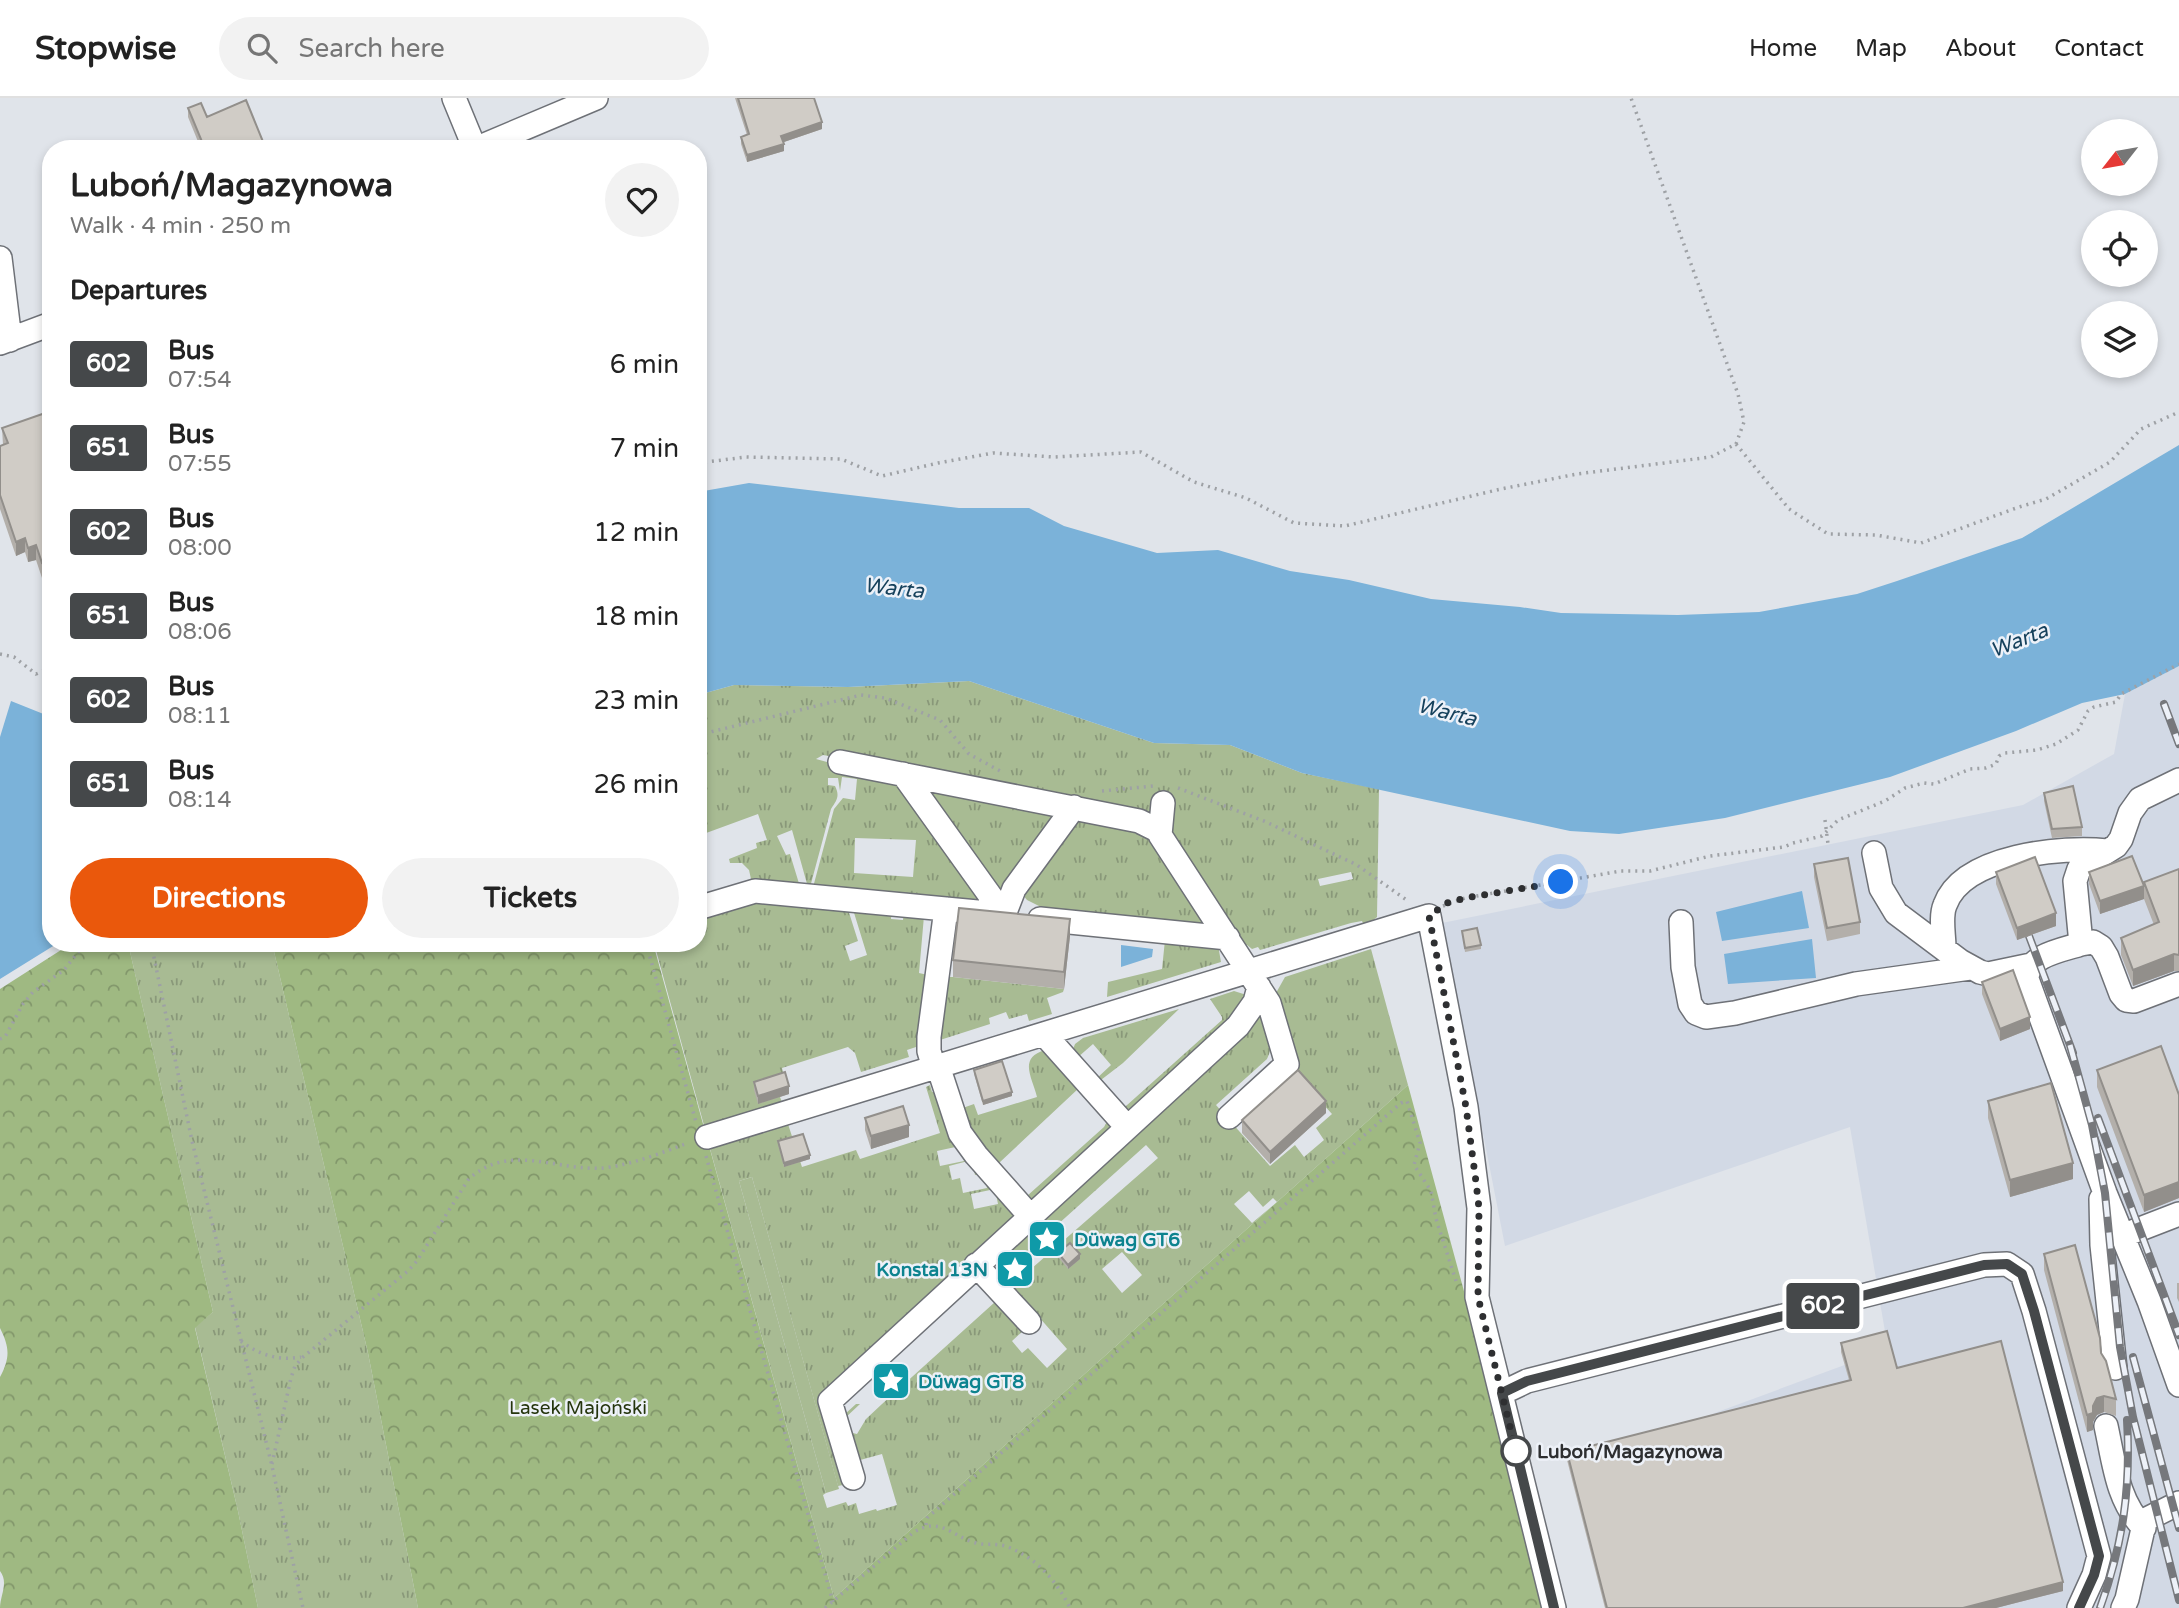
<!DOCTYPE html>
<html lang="en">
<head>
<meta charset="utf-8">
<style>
  body { margin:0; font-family:"Varela Round",sans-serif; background:#f2f2f2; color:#222; height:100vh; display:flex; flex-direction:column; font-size:26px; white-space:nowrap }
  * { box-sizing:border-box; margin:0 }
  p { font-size:23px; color:#767676 }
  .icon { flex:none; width:38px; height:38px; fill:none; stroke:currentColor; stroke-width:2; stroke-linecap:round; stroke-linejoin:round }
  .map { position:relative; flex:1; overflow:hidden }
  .side { position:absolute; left:42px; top:42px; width:665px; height:812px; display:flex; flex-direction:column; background:#fff; border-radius:28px; box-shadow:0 4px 10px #0003 }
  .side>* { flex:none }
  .badge { padding:0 14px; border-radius:5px; font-size:24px; line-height:46px }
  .needle { width:46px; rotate:239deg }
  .fabs { position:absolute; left:2081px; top:21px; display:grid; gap:14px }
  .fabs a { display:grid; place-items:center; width:77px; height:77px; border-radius:50%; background:#fff; box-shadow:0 4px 10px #0003; font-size:35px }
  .you { position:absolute; width:35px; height:35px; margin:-18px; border:5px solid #fff; border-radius:50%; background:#1a73e8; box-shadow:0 0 0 10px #1a73e833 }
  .map>.badge { position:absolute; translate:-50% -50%; box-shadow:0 0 0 4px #fff }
  h2 { padding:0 28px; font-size:26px; line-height:63px }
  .round { display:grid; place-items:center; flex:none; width:74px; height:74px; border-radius:37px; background:#f2f2f2 }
  .overview { display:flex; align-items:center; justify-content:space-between; height:119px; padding:0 28px }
  h1 { font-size:33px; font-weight:700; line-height:52px }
  .primary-button { display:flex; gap:14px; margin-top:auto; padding:14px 28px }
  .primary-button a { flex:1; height:80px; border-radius:42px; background:#ea580c; color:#fff; font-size:28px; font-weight:700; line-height:80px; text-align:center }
  .primary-button a+a { background:#f2f2f2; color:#222 }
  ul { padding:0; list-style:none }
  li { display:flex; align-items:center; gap:21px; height:84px; padding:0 28px }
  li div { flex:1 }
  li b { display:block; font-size:26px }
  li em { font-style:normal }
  li .badge { min-width:77px; font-weight:700; text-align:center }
  header { display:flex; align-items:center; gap:42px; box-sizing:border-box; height:98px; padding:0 35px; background:#fff; border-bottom:2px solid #e0e0e0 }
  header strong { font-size:33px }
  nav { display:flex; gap:38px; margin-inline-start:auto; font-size:24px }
  .search { width:490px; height:63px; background:#f2f2f2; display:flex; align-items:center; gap:18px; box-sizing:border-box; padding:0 24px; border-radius:38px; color:#767676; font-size:26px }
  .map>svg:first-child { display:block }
</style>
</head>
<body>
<header>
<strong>Stopwise</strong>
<div class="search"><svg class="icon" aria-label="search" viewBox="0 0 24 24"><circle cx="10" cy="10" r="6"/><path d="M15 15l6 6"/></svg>Search here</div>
<nav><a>Home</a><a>Map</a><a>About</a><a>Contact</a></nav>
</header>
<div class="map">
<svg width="2179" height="1510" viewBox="0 0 2179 1510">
  <defs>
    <pattern id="grass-tufts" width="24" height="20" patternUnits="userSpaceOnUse" patternTransform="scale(1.75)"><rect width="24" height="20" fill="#a8bb93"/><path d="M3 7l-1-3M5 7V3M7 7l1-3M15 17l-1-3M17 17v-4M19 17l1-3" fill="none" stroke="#899879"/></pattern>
    <pattern id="forest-crowns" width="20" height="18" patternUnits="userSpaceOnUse" patternTransform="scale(1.75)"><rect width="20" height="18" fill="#9fb982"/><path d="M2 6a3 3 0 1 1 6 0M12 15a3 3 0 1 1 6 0" fill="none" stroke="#82976b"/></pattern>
  </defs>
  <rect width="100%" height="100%" fill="#e0e4ea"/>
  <path fill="#d2d9e5" d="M2179,568V1510H1804L1693,1323L1888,1251L1850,1029L1505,1148L1442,825L2023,707L2114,656L2125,596Z"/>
  <path fill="url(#grass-tufts)" fill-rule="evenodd" d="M969,583L1154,645L1230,647L1302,675L1379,691L1377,819L1365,829L1362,823L1351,825L1260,852L1258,849L1252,851L1247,847L1243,848L1241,841H1238L1166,741L1171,695L1159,696L1155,722L955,680L823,657L816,661L904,685L981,793L975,797L979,803L812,793L834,711L843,700L855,702L857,681L842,679L840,693L838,680H828V687L835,688C840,698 837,702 831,711L809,793L792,732L777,738L786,757L790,756L801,792L746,788L751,781L749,772L742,765H730L729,761L757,750L756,745L767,742L758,716L698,738V597L734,587L848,589ZM855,740L916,742L913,779L854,775ZM1351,774L1353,781L1320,788L1318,781Z
    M912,679L1059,715L1004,791H992Z
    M1073,717L1145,732L1220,834L1039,815V808L1027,802L1022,796Z
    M738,801L846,805L858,843L845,848L850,863L867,857L851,805L892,809L891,821L903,822L904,811L924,818L919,875L928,877L919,942L917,943L919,948L907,952L909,959L861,974L855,955L848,949L782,970L785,983L780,999L783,1007L705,1031L654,845H698V822L741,807Z
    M1165,842L1218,847L1221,864L1107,899L1108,884L1162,871Z
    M128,845H272L368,1255L418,1510H258L238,1413L195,1229L213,1214Z
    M1371,851L1408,987L834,1500L709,1047L787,1023L802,1069L856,1052L860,1061L940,1035L926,989L930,987L932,994H942C947,1013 953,1033 965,1050C983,1075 1013,1097 1018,1122L824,1299L849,1388L845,1390L843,1387L838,1388L752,1079L739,1083L826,1395L823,1397L827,1410L846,1404L848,1408L856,1405L859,1416L876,1411L877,1413L897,1407L882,1356L853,1364L840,1316L843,1313L845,1316L856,1306H860L844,1321L848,1334L857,1336L866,1321L882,1306L995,1204L1003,1207L1024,1232L1012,1243L1022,1255L1028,1250L1047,1270L1067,1251L1038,1218L1036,1220L1015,1196L1007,1192L1158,1060L1146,1047L997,1181L993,1174L1009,1155L1007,1152L1016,1142L1020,1132L1237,935L1260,905C1270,921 1276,943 1267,961L1216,1007L1270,1068L1295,1047L1304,1059L1324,1042L1316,1030L1332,1016L1301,982L1275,907L1276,895L1285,879ZM960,1048L964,1063L940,1068L937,1053ZM972,1062L975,1077L984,1076L987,1090L963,1095L960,1080L952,1082L949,1068ZM995,1091L998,1106L974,1111L971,1096ZM1249,1093L1263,1109L1273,1100L1277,1104L1252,1125L1234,1106ZM1122,1154L1142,1177L1122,1195L1102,1171Z
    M946,879H953L1064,891L1063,894L1047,900L1052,916L1029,923L1027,916L1009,921L1006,914L989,920L990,926L940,942Z
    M1234,893L1253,899L1130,1021L1121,1009L1126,1008L1222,922V919L1210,901Z
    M1179,911L1123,965L1097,985L1095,982L1111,967L1093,946L1077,960L1072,954L1075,946L1083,940Z
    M1045,952L1079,990L999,1065L1027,1098L1104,1029L1108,1022L1118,1032L1035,1107L1025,1105L957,1012L974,1006L978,1017L1037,999C1032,979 1018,960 1045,952Z"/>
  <path fill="url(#forest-crowns)" d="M72,845H128L213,1214L195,1230L238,1413L258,1510H0C0,1497 9,1485 0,1473V1279C10,1260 10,1250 0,1230V891Z
    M272,845H653L834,1500L1408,987L1550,1510H418L368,1255Z"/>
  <path fill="#a8bb93" d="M752,1079L839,1391L826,1395L739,1083Z"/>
  <path fill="#7bb2d9" d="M2179,347V568L2125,596L2082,605L2016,633L1890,679L1725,720L1619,736L1570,733L1302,675L1230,647L1154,645L969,583L848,589L734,587L698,597V394L749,385L959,410H1029L1064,428L1157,455L1218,452L1290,473L1349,482L1431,501L1520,509L1561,515L1678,517L1759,514L1857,496L1897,483L2022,440Z
    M11,603L51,619V845H58L0,881V639Z
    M1802,793L1809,830L1722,843L1716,814Z
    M1812,841L1816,880L1728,886L1724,856Z
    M1121,847L1153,851L1152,859L1121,869Z"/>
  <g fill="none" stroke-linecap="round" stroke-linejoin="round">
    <g stroke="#6e7177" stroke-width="26">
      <path id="minor" d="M454,0L475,51
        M475,51L596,0
        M0,160L10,242
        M0,245L51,226
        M840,664L1139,723L1159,733
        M903,676L1004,817
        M2179,682L2140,701L2130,715L2121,741L2116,748L2079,771L2075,783L2081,846C2063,852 2027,857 2027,881L2105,1095L2149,1203L2179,1287
        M1163,705L1160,737L1269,905L1287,966L1229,1019
        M1874,755L1881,790L1896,815L1960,863L1980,874L1988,876L2031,867
        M698,810L755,793L988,815
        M1004,817L1014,791L1074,709
        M1040,821L1228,840
        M1681,824L1683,869L1690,906L1696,915L1706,919L1735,915L1856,886L1970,870
        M2081,846L2093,844L2101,849L2107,859L2121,896L2126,902L2134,903L2179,886
        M1944,850C1944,837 1940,819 1945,807C1963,757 2063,748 2107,753
        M1044,936L1127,1029
        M938,968L960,1035L976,1057L1030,1118
        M934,970L929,953V939L946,811
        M707,1039L1429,818L1466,1009L1479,1110L1477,1199L1554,1510
        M2101,1101L2102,1147L2115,1270
        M2122,1138L2179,1116
        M976,1167L1029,1224
        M1502,1295L1527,1283L1984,1167L2007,1166L2022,1176L2034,1213L2099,1458L2094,1477L2079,1510
        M2106,1328C2114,1364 2117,1403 2144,1430
        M853,1380L830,1303L1238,928L1255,904L1259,889
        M2123,1510L2127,1501L2145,1422L2179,1405"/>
    </g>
    <path stroke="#9ea1a5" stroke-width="3.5" stroke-dasharray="2 5" stroke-linecap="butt" d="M1736,346L1789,411L1828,436L1876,437L1921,445L2019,409L2046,401L2110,364L2141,331L2179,314
      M698,365L746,359L841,361L882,378L938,365L993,355L1054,359L1141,354L1194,384L1246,400L1294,425L1345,428L1501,391L1577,376L1711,359L1736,346L1744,324L1738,296L1631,0
      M0,556L14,559L36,576L51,570
      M698,637L861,597L885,600L940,622L969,656L1002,674
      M1178,690L1264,723L1357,767L1408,803
      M1102,693L1153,688
      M1825,722L1828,746
      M1443,808L1465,800L1621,773H1650L1710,758L1784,749L1793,745L1822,738L1838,722L1885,703L1905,690L1924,685L1934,686L1970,671L1986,670L1996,666L1999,658L2005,655L2037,652L2056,646L2078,632L2088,613L2094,609L2116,604L2121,596L2179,566
      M151,845L192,1043L272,1368L303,1510
      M646,845L696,1024
      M0,941L5,939L23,906L33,894L64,872L82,849L90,845
      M706,1058L833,1504
      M241,1243C259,1257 279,1263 301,1259
      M272,1366L291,1280L295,1268L303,1259L408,1173L417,1163L468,1082C508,1043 559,1074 604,1070C634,1066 661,1055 688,1045
      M926,1427L927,1420L1401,1005L1407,1003L1420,1045L1414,1067L1431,1093L1436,1121L1456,1183
      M825,1510L914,1434C940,1419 949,1436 973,1444C983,1448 995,1445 1005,1448C1036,1459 1056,1482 1070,1510"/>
    <use href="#minor" stroke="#fff" stroke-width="23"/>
    <g stroke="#76787c" stroke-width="8">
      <path id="rail" d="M2164,606L2179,646
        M2029,838L2073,955
        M2070,947L2092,1027L2105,1095L2120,1249L2133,1319L2179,1502
        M2098,1020L2179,1237
        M2133,1259L2179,1430
        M2100,1510C2123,1446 2131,1390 2127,1322"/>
    </g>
    <use href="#rail" stroke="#edf1f8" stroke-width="5" stroke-dasharray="16" stroke-linecap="butt"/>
  </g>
  <path fill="#b3afaa" d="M735,0H814L822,31L784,44V53L747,64L741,46V39L747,37Z
    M188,10L207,19L266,51H201L188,19Z
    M51,313V477L42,480L36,462L28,464L25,454L16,458L0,411V348L3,347L2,330Z
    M2044,695L2082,729V738L2052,740L2044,703Z
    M1814,766L1860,824V836L1827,843L1814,779Z
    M2179,771V873H2174L2133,888L2121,857V840L2154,827L2144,801L2100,816L2089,786V774L2144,788V784Z
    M1996,774L2056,828L2017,842L1996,786Z
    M1462,833L1481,847V851L1465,854Z
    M1070,838L1064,891L953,879V862Z
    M1982,884L2030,931L2000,943L1982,896Z
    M974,972L1012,998L983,1007L974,976Z
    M2097,972L2179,997V1100L2144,1114L2097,989Z
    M754,984L789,996L758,1006L754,992Z
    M1988,1003L2073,1081L2010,1099L1988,1020Z
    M1326,1015L1270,1066L1242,1035V1022Z
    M865,1020L909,1039L871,1051L865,1032Z
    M778,1043L810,1061L784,1069L778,1047Z
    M1058,1155L1080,1161L1068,1171L1058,1159Z
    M2044,1156L2101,1255L2116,1301V1318L2104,1314L2097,1317L2093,1324V1332L2087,1334L2044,1172Z
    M2177,1185H2179V1204L2177,1200Z
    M1841,1245L1897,1270L2063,1493L1996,1510H1605L1567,1362V1354L1849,1282L1841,1254Z"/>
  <path fill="#928f8b" d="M822,24V31L781,45V38Z
    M784,46V53L747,64V57Z
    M25,440V454L16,458V444Z
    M36,447V462L28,464V450Z
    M51,463V477L42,480V465Z
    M2144,788V801L2100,816V803Z
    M2056,815V828L2017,842V830Z
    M1070,821V838L1064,891V874Z
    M2174,856V873L2133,888V872Z
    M2030,919V931L2000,943V931Z
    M789,988V996L758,1006V998Z
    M1012,994V998L983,1007V1003Z
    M1326,1003V1015L1270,1066V1054Z
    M909,1027V1039L871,1051V1038Z
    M810,1057V1061L784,1069V1065Z
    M2073,1065V1081L2010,1099V1082Z
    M2179,1084V1100L2144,1114V1097Z
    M1080,1156V1161L1068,1171V1167Z
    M2104,1298V1314L2097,1317L2093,1324V1308L2097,1300Z
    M2093,1315V1332L2087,1334V1317Z
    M2063,1484V1493L1996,1510H1963Z"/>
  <path fill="#d0ccc6" stroke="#928f8b" stroke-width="2" d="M738,0H814L822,24L781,38L784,46L747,57L741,39L749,36Z
    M246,2L266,51H205L188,10L201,5L207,19Z
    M51,313V416L47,417L51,427V463L42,465L36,447L28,450L25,440L16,444L0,397V348L8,345L2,330Z
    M2073,688L2082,729L2052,731L2044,695Z
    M2132,758L2144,788L2100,803L2089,774Z
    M2035,759L2056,815L2017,830L1996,774Z
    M1848,760L1860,824L1827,830L1814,766Z
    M2179,771V857L2174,856L2133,872L2121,840L2159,824L2144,784Z
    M959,810L1070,821L1064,874L953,862Z
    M1477,830L1481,847L1465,850L1462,833Z
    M2013,872L2030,919L2000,931L1982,884Z
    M2161,948L2179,997V1084L2144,1097L2097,972Z
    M1002,963L1012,994L983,1003L974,972Z
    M1298,972L1326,1003L1270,1054L1242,1022Z
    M785,974L789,988L758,998L754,984Z
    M2051,985L2073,1065L2010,1082L1988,1003Z
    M903,1008L909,1027L871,1038L865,1020Z
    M803,1036L810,1057L784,1065L778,1043Z
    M1070,1145L1080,1156L1068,1167L1058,1155Z
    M2075,1147L2100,1240L2101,1255L2106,1263L2116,1301L2104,1298L2097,1300L2093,1308V1315L2087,1317L2044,1156Z
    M1887,1233L1897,1270L2001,1243L2063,1484L1963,1510H1607L1567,1354L1851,1282L1841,1245Z"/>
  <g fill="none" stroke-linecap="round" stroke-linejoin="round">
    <g stroke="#fff" stroke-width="16">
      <path id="line" d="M1554,1510L1502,1295L1527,1283L1984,1167L2007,1166L2022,1176L2034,1213L2099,1458L2094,1477L2079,1510"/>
    </g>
    <use href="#line" stroke="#45484a" stroke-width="10"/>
    <path stroke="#2e2f31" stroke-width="7" stroke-dasharray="0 12.6" d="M1516,1353L1478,1199L1479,1110L1476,1084L1466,1009L1429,818L1447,805L1465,800L1561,784"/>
  </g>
  <defs>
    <g id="sight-square" transform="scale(2.0125)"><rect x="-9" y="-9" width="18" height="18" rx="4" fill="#0f9aa8" stroke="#edf1f8"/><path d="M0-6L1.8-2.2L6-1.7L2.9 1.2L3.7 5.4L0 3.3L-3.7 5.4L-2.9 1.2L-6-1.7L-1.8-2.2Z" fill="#fff"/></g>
  </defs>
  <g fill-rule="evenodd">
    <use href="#sight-square" x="1047" y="1141"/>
    <use href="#sight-square" x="1015" y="1171"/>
    <use href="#sight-square" x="891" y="1283"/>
  </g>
  <circle fill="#fff" stroke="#45484a" stroke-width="3.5" cx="1516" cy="1353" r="14"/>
  <g text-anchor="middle" stroke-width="5" stroke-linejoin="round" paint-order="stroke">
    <g font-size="19" font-weight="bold" fill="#0d838f" stroke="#edf1f8" text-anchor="start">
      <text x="1074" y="1148">Düwag GT6</text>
      <text x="988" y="1178" text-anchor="end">Konstal 13N</text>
      <text x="918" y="1290">Düwag GT8</text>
    </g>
    <g font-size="19" fill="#25350d" stroke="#edf1f8">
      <text x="578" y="1316">Lasek Majoński</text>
    </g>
    <g font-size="19" font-weight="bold" fill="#2e2f31" stroke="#edf1f8" text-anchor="start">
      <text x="1537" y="1360">Luboń/Magazynowa</text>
    </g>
    <g font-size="21" font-style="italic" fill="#16415c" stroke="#edf1f8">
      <text transform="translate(894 490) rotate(6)" y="7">Warta</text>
      <text transform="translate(2019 542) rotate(-22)" y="7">Warta</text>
      <text transform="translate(1447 614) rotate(14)" y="7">Warta</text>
    </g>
  </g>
</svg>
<div class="fabs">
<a><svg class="needle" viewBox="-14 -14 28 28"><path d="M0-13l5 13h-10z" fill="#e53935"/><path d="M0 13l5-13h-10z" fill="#767676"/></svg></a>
<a><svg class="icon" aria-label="locate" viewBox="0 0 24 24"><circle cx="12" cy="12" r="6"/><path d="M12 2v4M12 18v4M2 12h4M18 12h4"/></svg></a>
<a><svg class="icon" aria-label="layers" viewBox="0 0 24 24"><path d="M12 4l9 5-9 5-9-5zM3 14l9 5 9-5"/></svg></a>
</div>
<div class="you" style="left:1561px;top:784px"></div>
<b class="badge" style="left:1823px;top:1208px;background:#45484a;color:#fff">602</b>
<section class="side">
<div class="overview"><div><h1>Luboń/Magazynowa</h1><p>Walk · 4 min · 250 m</p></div><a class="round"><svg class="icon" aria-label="heart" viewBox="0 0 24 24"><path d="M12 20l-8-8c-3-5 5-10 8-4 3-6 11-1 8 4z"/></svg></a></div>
<h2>Departures</h2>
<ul>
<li><span class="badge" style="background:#45484a;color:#fff">602</span><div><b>Bus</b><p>07:54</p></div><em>6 min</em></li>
<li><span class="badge" style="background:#45484a;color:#fff">651</span><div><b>Bus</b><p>07:55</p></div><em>7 min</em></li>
<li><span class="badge" style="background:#45484a;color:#fff">602</span><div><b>Bus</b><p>08:00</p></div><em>12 min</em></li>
<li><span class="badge" style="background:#45484a;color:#fff">651</span><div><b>Bus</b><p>08:06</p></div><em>18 min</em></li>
<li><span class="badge" style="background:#45484a;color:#fff">602</span><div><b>Bus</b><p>08:11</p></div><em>23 min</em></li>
<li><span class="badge" style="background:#45484a;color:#fff">651</span><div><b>Bus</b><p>08:14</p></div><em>26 min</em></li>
</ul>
<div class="primary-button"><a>Directions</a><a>Tickets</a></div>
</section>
</div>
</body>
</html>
